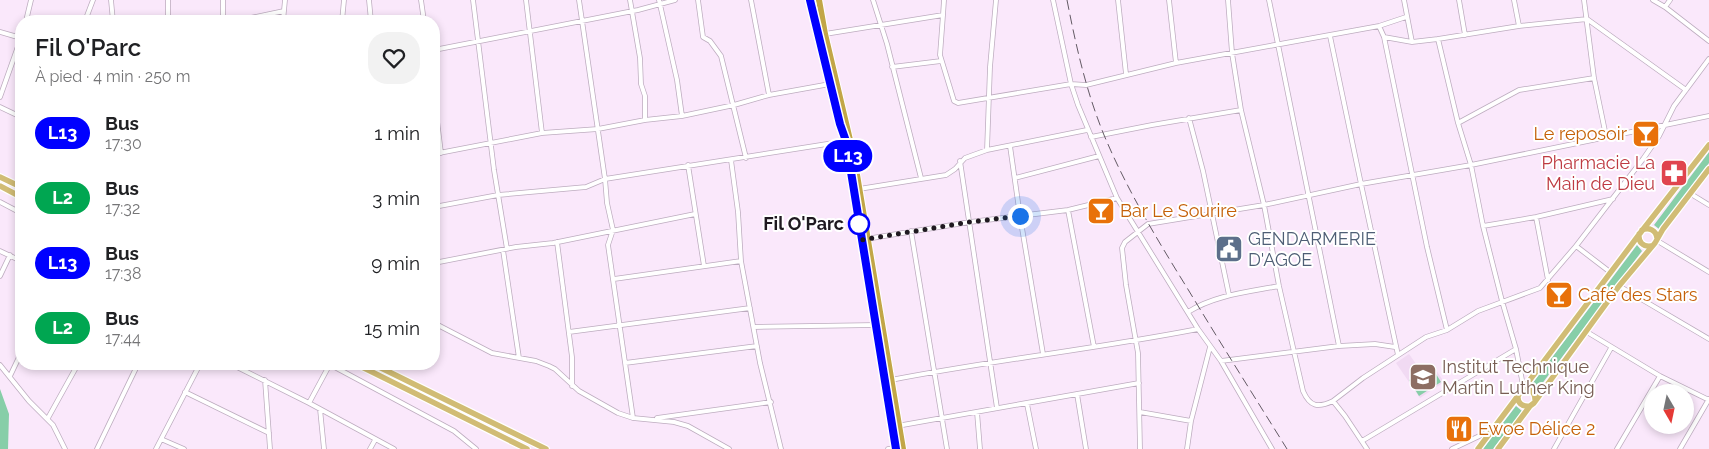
<!DOCTYPE html>
<html lang="fr">
<head>
<meta charset="utf-8">
<style>
  body { margin:0; font-family:Raleway,sans-serif; background:#f2f2f2; color:#202124; height:100vh; display:flex; flex-direction:column; font-size:19px; white-space:nowrap }
  * { box-sizing:border-box; margin:0 }
  p { font-size:16px; color:#757577 }
  .icon { flex:none; width:28px; height:28px; fill:none; stroke:currentColor; stroke-width:2; stroke-linecap:round; stroke-linejoin:round }
  .map { position:relative; flex:1; overflow:hidden }
  .sheet { position:absolute; left:15px; top:15px; width:425px; height:355px; display:flex; flex-direction:column; background:#fff; border-radius:20px; box-shadow:0 2px 8px #0003 }
  .sheet>* { flex:none }
  .badge { padding:0 10px; border-radius:16px; font-size:18px; line-height:32px }
  .needle { width:32px; rotate:171deg }
  .buttons { position:absolute; left:1644px; top:384px; display:grid; gap:10px }
  .buttons a { display:grid; place-items:center; width:50px; height:50px; border-radius:50%; background:#fff; box-shadow:0 2px 8px #0003; font-size:25px }
  .you { position:absolute; width:25px; height:25px; margin:-12px; border:4px solid #fff; border-radius:50%; background:#1a73e8; box-shadow:0 0 0 8px #1a73e833 }
  .map>.badge { position:absolute; translate:-50% -50%; box-shadow:0 0 0 2px #fff }
  .round { display:grid; place-items:center; flex:none; width:52px; height:52px; border-radius:20px; background:#f2f2f2 }
  .headline { display:flex; align-items:center; justify-content:space-between; height:85px; padding:0 20px }
  h1 { font-size:24px; font-weight:600; line-height:38px }
  ul { padding:0; list-style:none }
  li { display:flex; align-items:center; gap:15px; height:65px; padding:0 20px }
  li div { flex:1 }
  li b { display:block; font-size:19px }
  li em { font-style:normal }
  li .badge { min-width:55px; font-weight:700; text-align:center }
  .map>svg:first-child { display:block }
</style>
</head>
<body>
<div class="map">
<svg width="1709" height="449" viewBox="0 0 1709 449">
  <rect width="100%" height="100%" fill="#fae8fb"/>
  <path fill="#f1daf3" d="M1409,354L1421,371L1432,364L1444,382L1420,398L1396,363Z"/>
  <path fill="#87cea8" d="M1709,152V163L1659,229L1654,225Z
    M1637,245L1642,251L1538,389L1532,384Z
    M1431,366L1441,382L1419,396L1409,380Z
    M0,389L9,414L8,449H0Z
    M1516,406L1522,411L1493,449H1483Z"/>
  <g fill="none" stroke-linecap="round" stroke-linejoin="round">
    <g stroke="#bdacbf" stroke-width="5.5">
      <path id="minor" d="M111,0L113,21
        M168,0V21
        M223,0V21
        M369,0L371,21
        M421,0L424,21
        M473,0L494,170L507,249
        M526,0L542,133
        M579,0L605,179L607,203L613,230L608,245L633,418
        M630,0L640,58L641,84L645,96V120
        M659,0L677,80L682,116
        M698,0L703,37L710,41L721,56L746,158
        M751,0L769,95
        M873,0L887,44L921,178
        M1053,0L1071,84L1078,105L1117,198L1198,329L1221,361L1272,449
        M1118,0L1126,74
        M1169,0L1176,63
        M1228,0L1232,53L1241,110L1264,205L1279,286L1303,391C1310,407 1318,408 1333,401L1345,416L1367,449
        M1269,0L1339,346
        M1404,0L1412,42
        M1459,0L1465,35
        M1514,0L1519,26
        M1584,0L1594,78L1606,136
        M1653,0L1665,7L1709,41
        M1665,7L1670,0
        M943,15L940,55L954,101L958,103L1071,84L1086,85L1176,63L1379,26L1406,17
        M26,21L31,0
        M85,21L93,0
        M236,21L284,11
        M283,21L285,0
        M342,21L344,0
        M1379,26L1384,37L1412,42L1438,39L1519,26L1587,19L1686,90
        M0,32L21,38
        M825,34L943,15L944,0
        M1330,36L1361,184L1398,355
        M1384,37L1427,247L1447,330
        M1438,39L1458,123L1471,165L1483,226L1502,301L1516,349L1522,380V389
        M434,50L638,10L675,0
        M892,67L941,61
        M434,96L441,153
        M0,97L21,38
        M0,107L21,117
        M1189,118L1203,171L1229,295
        M1458,123L1519,90L1594,78
        M1091,137L1152,125L1241,110
        M1010,146L1020,216L1043,354
        M987,150L990,67L996,0
        M434,154L542,133L598,129L645,120L682,116L734,105L769,95L830,84
        M731,160L738,212L741,261L760,363L781,449
        M960,161L997,408
        M688,165L704,266
        M1015,178L1099,156
        M859,189L946,175L955,169L965,158L987,150L1087,130
        M1691,194L1709,205
        M0,202L21,213
        M434,207L498,195L586,187L605,179L846,141
        M1068,210L1094,347
        M1536,217L1548,280
        M1483,226L1536,217L1613,199
        M911,231L947,449
        M866,239L970,222L1068,210L1117,198
        M1656,240L1709,272
        M557,242L572,357V386
        M1576,246L1610,272
        M503,250L519,358
        M0,251L21,261
        M434,263L516,247L553,243L695,214
        M0,276L10,255
        M614,279L741,261
        M1619,286L1709,339
        M1188,312C1215,295 1248,292 1279,286
        M434,323L492,353L536,361L549,366L555,369L579,391L618,413L633,418L674,422L688,426L729,449
        M754,327L876,325
        M569,332L750,308
        M1587,332L1660,376L1709,400
        M1221,361L1339,346L1375,344L1395,347
        M625,363L757,346
        M231,364L309,403L394,449
        M329,364L454,431L476,449
        M0,365L29,401L53,425L65,449
        M10,376L21,353
        M265,380L270,449
        M891,380C993,360 1096,349 1198,329
        M185,392L269,433
        M1077,394L1086,449
        M1333,401L1363,378L1426,337L1447,330L1478,311L1540,288L1576,246L1643,159L1659,136L1674,106L1709,59
        M309,403L330,364
        M1027,404L1036,449
        M320,409L324,449
        M977,412L980,449
        M1140,412L1191,421
        M48,418L78,364
        M657,418L771,402
        M897,426L1139,383
        M161,439L184,449
        M1362,441L1516,349
        M97,449L138,364
        M156,449L200,364
        M370,449L375,440
        M888,449L896,448
        M1140,449L1138,353L1126,285L1122,248L1125,242L1148,224L1264,205L1361,184L1471,165L1709,116
        M1187,449L1191,421L1210,347
        M1452,449L1492,430
        M1554,449L1611,348
        M1617,449L1660,376
        M1680,449L1709,399"/>
    </g>
    <g stroke="#fff" stroke-width="8">
      <path id="primary" d="M0,177L21,187
        M0,186L21,197
        M1642,230C1649,227 1656,230 1657,238
        M1639,234C1638,242 1643,247 1651,246
        M356,364L527,449
        M373,364L546,449
        M1521,391C1528,387 1535,391 1535,399
        M1518,395C1517,403 1522,407 1530,406
        M1478,449L1641,232L1709,145
        M1498,449L1530,406L1534,403L1619,286L1655,243L1663,229L1709,169"/>
    </g>
    <g stroke="#fff" stroke-width="8">
      <path id="trunk" d="M810,0L840,124L846,141L896,449
        M819,0L825,34L854,157L903,449"/>
    </g>
    <use href="#minor" stroke="#fff" stroke-width="4"/>
    <use href="#primary" stroke="#d1bc75" stroke-width="5.5"/>
    <use href="#trunk" stroke="#c2a647" stroke-width="6"/>
    <path stroke="#635a64" stroke-width="1" stroke-dasharray="10 5" stroke-linecap="butt" d="M1067,0C1076,46 1086,91 1104,135C1127,190 1158,241 1189,291C1221,344 1254,396 1287,449"/>
  </g>
  <g fill="none" stroke-linecap="round" stroke-linejoin="round">
    <g stroke="#fff" stroke-width="11">
      <path id="line" d="M810,0L840,124L846,141L896,449"/>
    </g>
    <use href="#line" stroke="#00f" stroke-width="8"/>
    <path stroke="#1f1920" stroke-width="5" stroke-dasharray="0 9" d="M859,224L861,240L970,222L1020,216"/>
  </g>
  <defs>
    <g id="bar-square" transform="scale(1.4375)"><rect x="-9" y="-9" width="18" height="18" rx="4" fill="#e8710a" stroke="#fff"/><path d="M-6-5H6L.8 .8V4.5H3.5V6h-7V4.5H-.8V.8Z" fill="#fff"/></g>
    <g id="pharmacy-square" transform="scale(1.4375)"><rect x="-9" y="-9" width="18" height="18" rx="4" fill="#e0444e" stroke="#fff"/><path d="M-2-6h4v4h4v4h-4v4h-4v-4h-4v-4h4Z" fill="#fff"/></g>
    <g id="civic-square" transform="scale(1.4375)"><rect x="-9" y="-9" width="18" height="18" rx="4" fill="#5c6f8a" stroke="#fff"/><path d="M-.6-6.5H3V-4.5H.6V-3L4-1V1h2V6H-6V1h2V-1L-.6-3ZM-1.2 2.5V6h2.4V2.5Z" fill="#fff"/></g>
    <g id="school-square" transform="scale(1.4375)"><rect x="-9" y="-9" width="18" height="18" rx="4" fill="#8d6e63" stroke="#fff"/><path d="M0-5L7-2L0 1L-7-2ZM-4 1L0 2.5L4 1V4Q0 6-4 4Z" fill="#fff"/></g>
    <g id="restaurant-square" transform="scale(1.4375)"><rect x="-9" y="-9" width="18" height="18" rx="4" fill="#e8710a" stroke="#fff"/><path d="M-5-6h1v4h1v-4h1v4h1v-4h1v5L-1.5 .5V6h-2V.5L-5-1ZM5-6V6H3V1.5H1.5Q1.5-4 5-6Z" fill="#fff"/></g>
  </defs>
  <g fill-rule="evenodd">
    <use href="#bar-square" x="1646" y="134"/>
    <use href="#pharmacy-square" x="1674" y="173"/>
    <use href="#bar-square" x="1101" y="211"/>
    <use href="#civic-square" x="1229" y="249"/>
    <use href="#bar-square" x="1559" y="295"/>
    <use href="#school-square" x="1423" y="377"/>
    <use href="#restaurant-square" x="1459" y="429"/>
  </g>
  <circle fill="#fff" stroke="#00f" stroke-width="2.5" cx="859" cy="224" r="10"/>
  <g text-anchor="middle" stroke-width="4" stroke-linejoin="round" paint-order="stroke">
    <g font-size="18" fill="#c56008" stroke="#fff" text-anchor="start">
      <text x="1627" y="140" text-anchor="end">Le reposoir</text>
      <text x="1120" y="217">Bar Le Sourire</text>
      <text x="1578" y="301">Café des Stars</text>
      <text x="1478" y="435">Ewoe Délice 2</text>
    </g>
    <g font-size="18" fill="#be3a42" stroke="#fff" text-anchor="end">
      <text x="1655" y="169">Pharmacie La<tspan x="1655" dy="21">Main de Dieu</tspan></text>
    </g>
    <g font-size="18" font-weight="bold" fill="#1f1920" stroke="#fff" text-anchor="end">
      <text x="844" y="230">Fil O'Parc</text>
    </g>
    <g font-size="18" fill="#4e5e75" stroke="#fff" text-anchor="start">
      <text x="1248" y="245">GENDARMERIE<tspan x="1248" dy="21">D'AGOE</tspan></text>
    </g>
    <g font-size="18" fill="#785e54" stroke="#fff" text-anchor="start">
      <text x="1442" y="373">Institut Technique<tspan x="1442" dy="21">Martin Luther King</tspan></text>
    </g>
  </g>
</svg>
<div class="buttons">
<a><svg class="needle" viewBox="-14 -14 28 28"><path d="M0-13l5 13h-10z" fill="#e53935"/><path d="M0 13l5-13h-10z" fill="#757577"/></svg></a>
</div>
<div class="you" style="left:1020px;top:216px"></div>
<b class="badge" style="left:848px;top:156px;background:#00f;color:#fff">L13</b>
<section class="sheet">
<div class="headline"><div><h1>Fil O'Parc</h1><p>À pied · 4 min · 250 m</p></div><a class="round"><svg class="icon" aria-label="heart" viewBox="0 0 24 24"><path d="M12 20l-8-8c-3-5 5-10 8-4 3-6 11-1 8 4z"/></svg></a></div>
<ul>
<li><span class="badge" style="background:#00f;color:#fff">L13</span><div><b>Bus</b><p>17:30</p></div><em>1 min</em></li>
<li><span class="badge" style="background:#00a651;color:#fff">L2</span><div><b>Bus</b><p>17:32</p></div><em>3 min</em></li>
<li><span class="badge" style="background:#00f;color:#fff">L13</span><div><b>Bus</b><p>17:38</p></div><em>9 min</em></li>
<li><span class="badge" style="background:#00a651;color:#fff">L2</span><div><b>Bus</b><p>17:44</p></div><em>15 min</em></li>
</ul>
</section>
</div>
</body>
</html>
